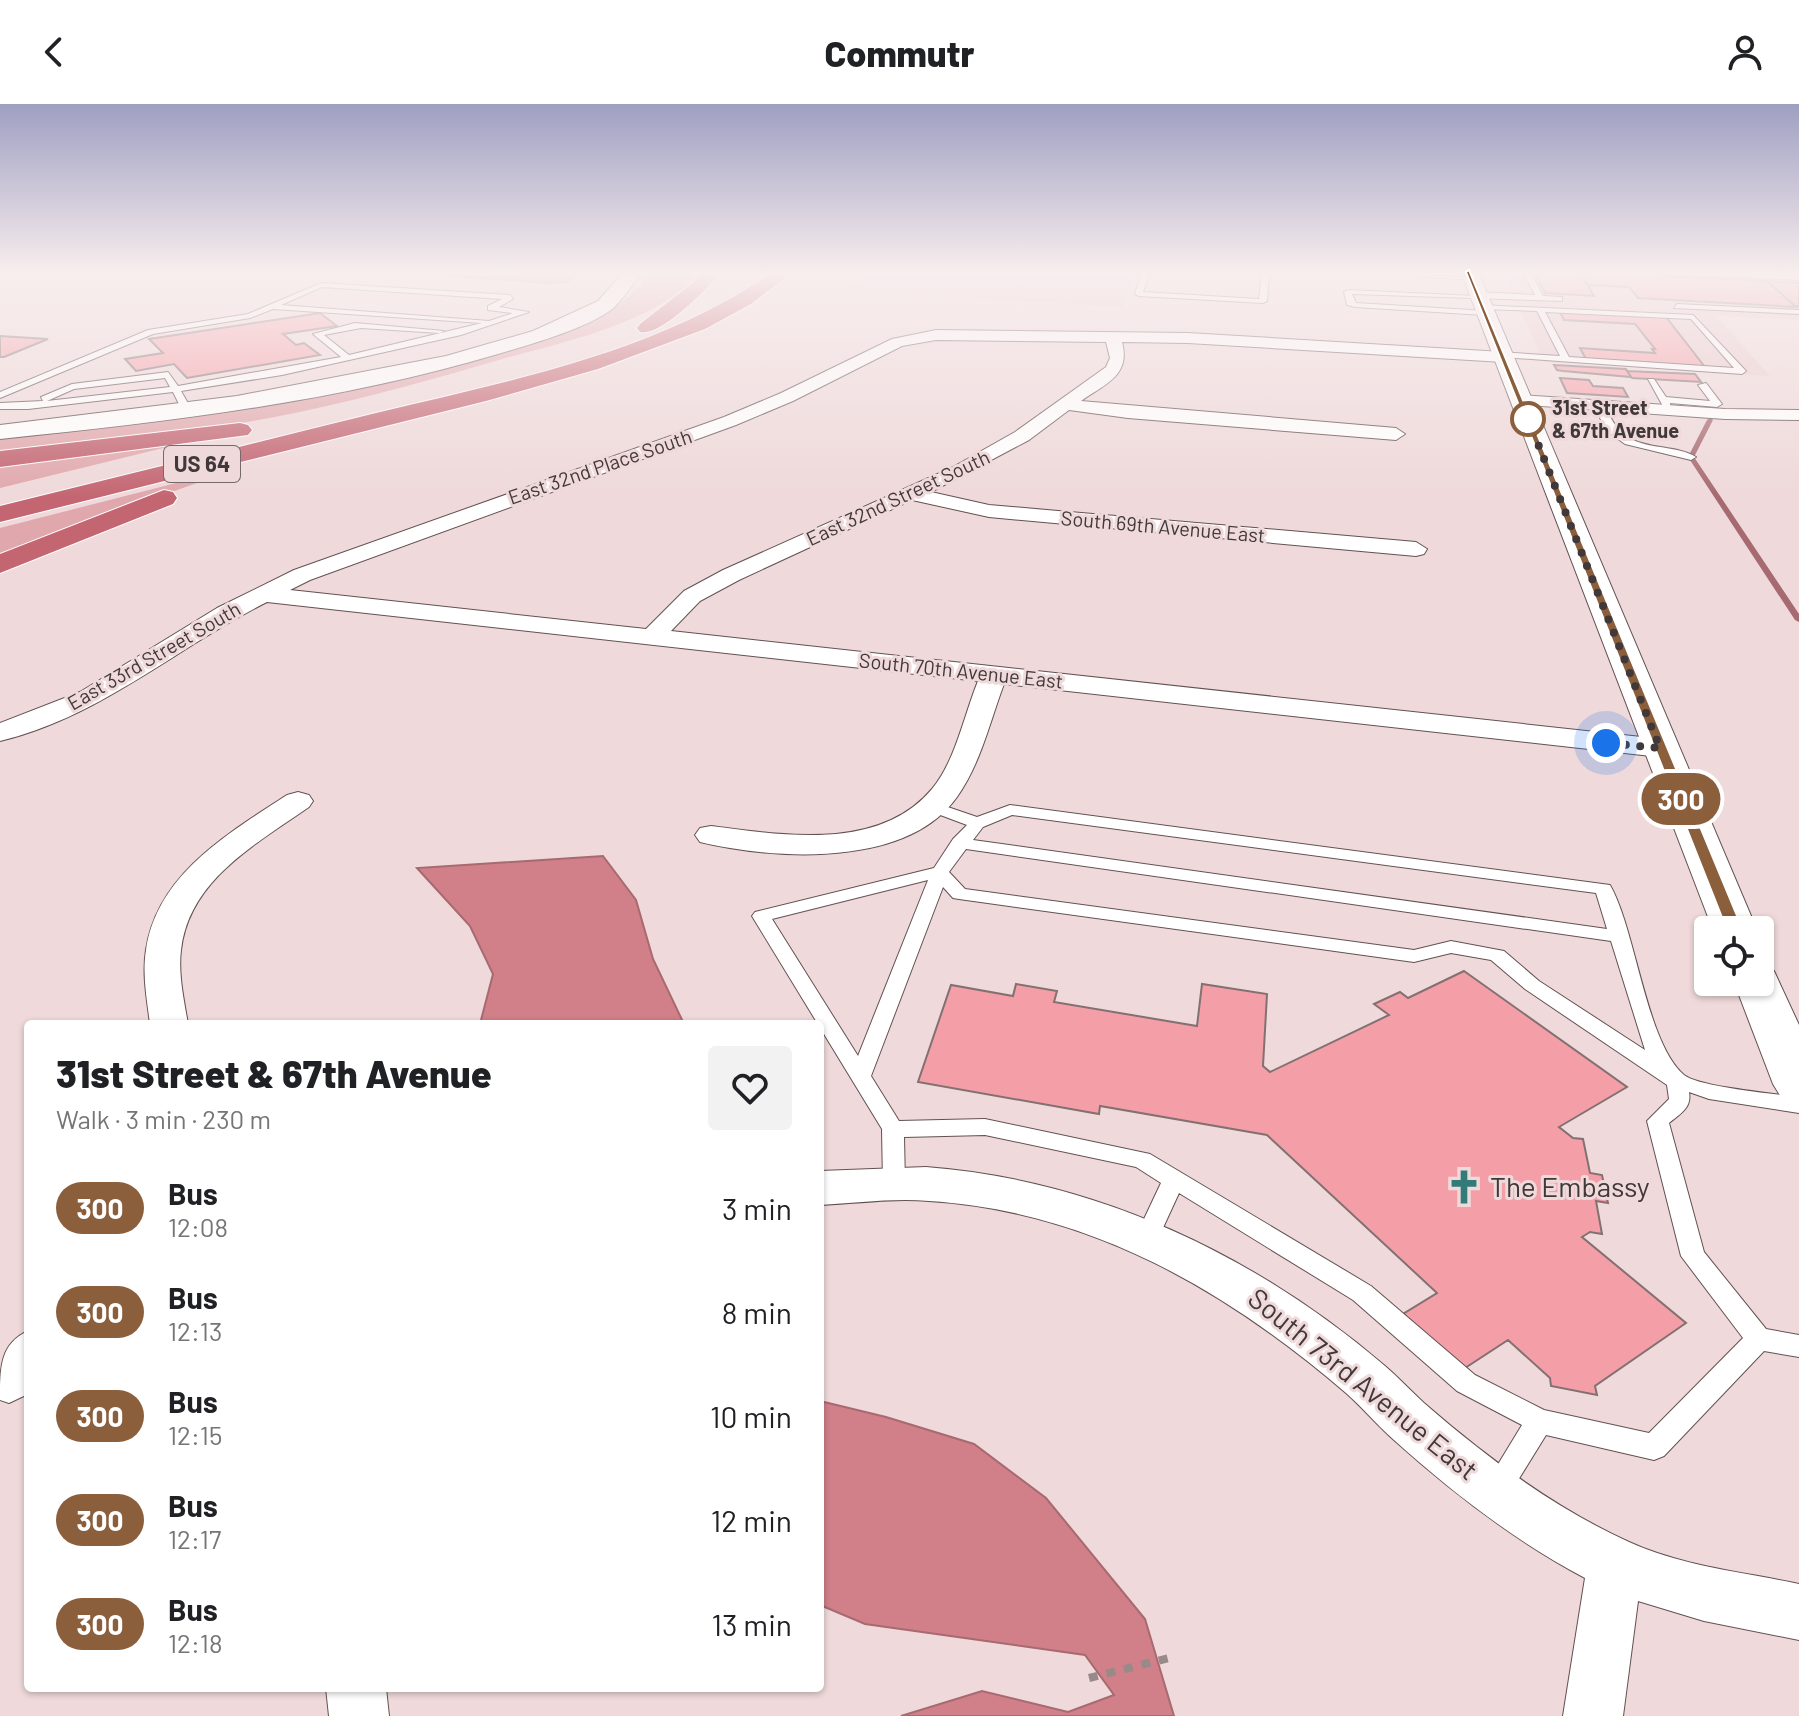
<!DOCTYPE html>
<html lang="en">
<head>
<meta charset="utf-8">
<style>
  body { margin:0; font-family:Barlow,sans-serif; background:#f2f2f2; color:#202124; height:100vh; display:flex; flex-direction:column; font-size:30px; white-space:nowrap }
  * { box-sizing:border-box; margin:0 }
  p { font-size:26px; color:#757577 }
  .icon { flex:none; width:44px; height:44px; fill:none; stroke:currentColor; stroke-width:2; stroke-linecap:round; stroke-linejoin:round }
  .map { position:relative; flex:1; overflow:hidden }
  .panel { position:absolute; left:24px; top:916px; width:800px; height:672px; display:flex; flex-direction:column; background:#fff; border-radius:8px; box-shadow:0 2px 6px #0004 }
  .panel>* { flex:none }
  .badge { padding:0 16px; border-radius:26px; font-size:28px; line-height:52px }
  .controls { position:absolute; left:1694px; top:812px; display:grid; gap:16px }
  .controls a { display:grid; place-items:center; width:80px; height:80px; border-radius:8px; background:#fff; box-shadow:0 2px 6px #0004; font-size:40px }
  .you { position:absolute; width:40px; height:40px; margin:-20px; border:6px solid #fff; border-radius:50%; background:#1a73e8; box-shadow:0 0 0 12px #1a73e833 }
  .map>.badge { position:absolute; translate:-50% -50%; box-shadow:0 0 0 4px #fff }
  .round { display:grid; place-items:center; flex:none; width:84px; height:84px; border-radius:8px; background:#f2f2f2 }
  .summary { display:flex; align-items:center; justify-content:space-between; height:136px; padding:0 32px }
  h1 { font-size:38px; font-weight:800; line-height:60px }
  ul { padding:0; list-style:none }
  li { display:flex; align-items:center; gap:24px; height:104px; padding:0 32px }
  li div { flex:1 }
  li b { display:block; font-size:30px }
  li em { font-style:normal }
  li .badge { min-width:88px; font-weight:700; text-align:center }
  header { display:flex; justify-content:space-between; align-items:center; height:104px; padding:0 32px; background:#fff; font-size:36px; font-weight:800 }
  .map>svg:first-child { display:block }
</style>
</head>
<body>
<header><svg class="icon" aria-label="back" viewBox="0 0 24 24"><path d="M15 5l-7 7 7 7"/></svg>Commutr<svg class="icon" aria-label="person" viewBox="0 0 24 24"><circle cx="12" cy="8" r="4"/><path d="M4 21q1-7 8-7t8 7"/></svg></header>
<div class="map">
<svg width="1799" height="1612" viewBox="0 0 1799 1612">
  <rect width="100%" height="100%" fill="#efd9da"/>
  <path fill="#e9cbcd" d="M868,168H1136L1122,203L849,187Z
    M1502,168H1799V216L1716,212L1770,272L1544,258Z"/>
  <path fill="#e0a8ad" d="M643,168H698C667,214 566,238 513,252C441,273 369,294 295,309C198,329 98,338 0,350V334L100,325L206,310L554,231C592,218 613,208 642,181Z
    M196,336L0,384V359Z
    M227,366L228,368L59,428L0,455V424Z"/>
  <path fill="#d17f88" stroke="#a66a70" stroke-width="2" d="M402,168H579V170L566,178L546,179Z
    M603,752L636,796L653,855L684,920H480L493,870L470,822L417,764Z
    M820,1297L886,1313L974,1340L1046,1394L1145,1515L1174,1612H901L982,1587L1068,1608L1114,1591L1085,1551L865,1520L820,1501Z"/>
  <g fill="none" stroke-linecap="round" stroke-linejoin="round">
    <path fill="#a66a70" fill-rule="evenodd" d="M1710,314L1713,316L1694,353L1799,510V518L1795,516L1688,353L1707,316Z"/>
  </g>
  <path fill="#f49fa8" stroke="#837071" stroke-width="2" d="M1534,168H1580L1594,192L1545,189Z
    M1580,168L1767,177L1796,203L1638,194L1629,183L1588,181Z
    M1767,177L1799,179V202H1795Z
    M1559,206L1666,213L1705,263L1586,255L1580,244L1655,249L1652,245H1655L1635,220L1564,216Z
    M320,209L337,222L283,230L296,241L304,239L320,251L187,274L174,260L136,267L125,255L163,249L149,235Z
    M0,232L48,235L4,253H0Z
    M1554,261L1626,265L1631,273L1563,267L1557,266Z
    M1627,267L1695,270L1701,278L1632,274Z
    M1560,274L1589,276L1593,282L1623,284L1628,293L1567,289Z
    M1464,867L1627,983L1559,1023L1573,1034L1583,1035L1590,1069L1602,1071L1608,1099L1596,1097L1602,1130L1590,1128L1582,1133L1686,1219L1595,1282L1597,1291L1551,1282L1550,1274L1508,1236L1462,1266L1403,1210L1437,1189L1267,1031L1100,1002L1099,1010L918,978L951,881L1013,892L1016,880L1057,887L1054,898L1197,922L1202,880L1267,890L1263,962L1270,968L1389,911L1374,900L1400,888L1408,894Z"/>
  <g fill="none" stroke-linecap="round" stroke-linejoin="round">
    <g stroke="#635152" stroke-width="2">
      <path id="lane" d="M1142,168H1150L1143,188L1259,195L1262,168H1269L1267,197L1263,199L1139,192L1135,190Z
        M1357,168L1476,174L1472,176Z
        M1523,168H1530L1543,192L1562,193V197L1352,190L1356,199L1487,207L1484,211L1355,203L1347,201L1344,188L1348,186L1475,192L1478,188L1535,191Z
        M1665,168L1799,172V176L1669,170Z
        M321,179L510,191L513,195L499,203L529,208L461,231L282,271L181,287L193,308L188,311L183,308L173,288L28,305H0V299L43,297L41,293L72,280L168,268L178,282L341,253L313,230L355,219L444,227L440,229L361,224L324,231L349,251L482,219L273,205L250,214L153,230L0,294V288L148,226L248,210ZM322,183L502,195L488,202V206L513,209L489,217L281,201ZM165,274L170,283L47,297L74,285Z
        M1677,200L1799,206V210L1674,204Z
        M1479,201L1693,211L1746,267L1742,270L1502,253L1499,248L1560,252L1537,207L1482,205ZM1545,208L1691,215L1734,264L1569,253Z
        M1648,275H1654L1666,293L1710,297L1698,281L1706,279L1722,300L1717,303L1670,299L1671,306H1665Z
        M1598,298C1612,308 1612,327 1633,336C1652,345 1678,342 1696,353L1691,356L1625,340L1607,327L1593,301Z
        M933,698L977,713L1010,701L1610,781C1636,826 1646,939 1684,971C1699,983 1776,990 1799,993V1009L1709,995L1689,988C1692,1004 1680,1010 1669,1019L1704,1148L1766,1225L1799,1231V1253L1764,1247L1664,1352L1654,1356L1546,1331L1507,1394L1497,1398L1487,1394L1483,1385L1522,1321L1457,1287L1353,1196L1179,1089L1156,1139L1148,1141L1140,1139L1136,1132L1161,1079L1136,1063L985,1031L904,1033L905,1080L902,1086L894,1089L886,1086L883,1080L882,1025L752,812L755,808L934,764L953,735L967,721L927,706L925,703L927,700ZM1012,711L1596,789L1607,825L973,736L983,723ZM966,745L1611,837L1645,946L1539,877L1504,847L1451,837L1414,846L965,785L949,768ZM928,776L858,952L772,815ZM943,783L953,794L959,795L1414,858L1451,849L1491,856L1525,885L1667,981L1669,995L1647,1017L1681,1152L1743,1234L1649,1329L1544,1306L1475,1271L1371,1182L1150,1050L985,1015L899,1017L871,972Z"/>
    </g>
    <g stroke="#635152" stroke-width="2">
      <path id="street" d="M936,226L1188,229L1503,248L1511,253L1503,258L1188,239L1122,238C1131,272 1105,280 1081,297L1396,324L1405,330L1396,336L1128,314L1069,306L1029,336L931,388L989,401L1416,438L1427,445L1424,450L1416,452L989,413L912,396L739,476L700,497L671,527L1660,635L1670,638L1674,644L1670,650L1660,653L1004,580C990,617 981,659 957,693C907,764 775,756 700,738L695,731L700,724L711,722C783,731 879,748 932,685C956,656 964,611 978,577L267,498C177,543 100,613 0,637V619L80,588L217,504L294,466L724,313L781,289L892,235ZM936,236L1106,238L1110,254L1106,263L1015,328L953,363L723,466L684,487L646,525L290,486L310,476L736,321L793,297L902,242Z
        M1521,291L1725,305L1799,306V316L1725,315L1515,300L1512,296Z
        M298,688L309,691L313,697L309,703C256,740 189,776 181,846C178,870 184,896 188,920H150C147,896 142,870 146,846C157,770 229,729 287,691Z
        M926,1063C1097,1076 1255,1151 1385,1262C1398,1273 1411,1287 1424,1299C1486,1353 1554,1404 1629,1438C1681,1462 1743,1468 1799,1480V1536L1704,1517L1638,1497L1623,1612H1563L1585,1474C1515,1437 1453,1389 1394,1336C1377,1321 1363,1304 1346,1289C1226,1186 1090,1107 929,1097C893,1094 856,1099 820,1101V1067Z
        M28,1227V1290L9,1299L0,1296C0,1263 0,1240 28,1227Z
        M326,1584H386L389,1612H329Z"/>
    </g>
    <g stroke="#635152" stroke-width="2">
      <path id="secondary" d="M624,168H642C633,180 622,197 611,206C583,226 531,240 498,250C337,298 167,318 0,335V321L237,292L446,252L533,227L598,197Z
        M1461,168H1478L1757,826H1713Z
        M1760,863L1774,867L1799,921V998L1781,993L1773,980L1734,878H1760Z"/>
    </g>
    <g stroke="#fff" stroke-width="2">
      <path id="highway" d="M702,168H720C708,185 660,233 640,228L637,224L640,220L695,177Z
        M773,168H793L751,200L705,225L598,265L486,297L0,418V402C126,371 251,340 376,309C513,276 656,249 773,168Z
        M240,319L248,321L252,326L248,331L0,363V347Z
        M164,386L173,388L177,394L173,400L0,469V450Z"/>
    </g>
    <path stroke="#998a8a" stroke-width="8" stroke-dasharray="9 9" stroke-linecap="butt" d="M1089,1574L1173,1553"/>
    <use href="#lane" fill="#fff" fill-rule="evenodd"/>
    <use href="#street" fill="#fff" fill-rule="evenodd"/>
    <use href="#secondary" fill="#fff" fill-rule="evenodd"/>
    <use href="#highway" fill="#c36672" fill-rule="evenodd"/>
  </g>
  <linearGradient id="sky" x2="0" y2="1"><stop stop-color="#9f9fc2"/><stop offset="0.43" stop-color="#f8eeee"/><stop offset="1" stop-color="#f8eeee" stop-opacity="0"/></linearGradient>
  <rect width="1799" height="393" fill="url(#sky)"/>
  <path fill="#8b5e3c" stroke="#fff" stroke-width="2" d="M1469,166L1743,826L1741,830L1735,831L1727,826L1466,168Z"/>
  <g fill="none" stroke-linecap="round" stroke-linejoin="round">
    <path stroke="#413939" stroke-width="8" stroke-dasharray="0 14.4" d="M1528,315L1660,644L1606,639"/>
  </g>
  <defs>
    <g id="church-bare" transform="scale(2.76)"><path d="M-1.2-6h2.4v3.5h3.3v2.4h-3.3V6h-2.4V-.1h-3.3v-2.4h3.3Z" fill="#327b79" stroke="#efd9da" stroke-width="2.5" paint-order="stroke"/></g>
  </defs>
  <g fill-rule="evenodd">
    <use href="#church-bare" x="1464" y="1083"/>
  </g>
  <circle fill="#fff" stroke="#8b5e3c" stroke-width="4" cx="1528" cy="315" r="16"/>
  <g text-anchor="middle" stroke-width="6" stroke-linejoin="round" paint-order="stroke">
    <g font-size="20" font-weight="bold" fill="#413939" stroke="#efd9da" text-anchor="start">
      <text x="1552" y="311">31st Street<tspan x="1552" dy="23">&amp; 67th Avenue</tspan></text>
    </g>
    <g font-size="20" fill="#413939" stroke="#efd9da">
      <text transform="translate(600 363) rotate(-19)" y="7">East 32nd Place South</text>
      <text transform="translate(898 394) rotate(-25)" y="7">East 32nd Street South</text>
      <text transform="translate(1163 423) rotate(5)" y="7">South 69th Avenue East</text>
      <text transform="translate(154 552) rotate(-30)" y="7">East 33rd Street South</text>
      <text transform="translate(961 567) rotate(6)" y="7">South 70th Avenue East</text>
    </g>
    <rect fill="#efd9da" stroke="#756969" stroke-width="2" x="164" y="342" width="76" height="36" rx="6"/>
    <g font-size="22" font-weight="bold" fill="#413939">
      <text x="202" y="368">US 64</text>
    </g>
    <g font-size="28" fill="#413939" stroke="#efd9da" text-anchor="start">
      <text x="1490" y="1093">The Embassy</text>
    </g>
    <g font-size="28" fill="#413939" stroke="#efd9da">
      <text transform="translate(1363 1280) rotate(39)" y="10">South 73rd Avenue East</text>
    </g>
  </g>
</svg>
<div class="controls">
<a><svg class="icon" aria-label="locate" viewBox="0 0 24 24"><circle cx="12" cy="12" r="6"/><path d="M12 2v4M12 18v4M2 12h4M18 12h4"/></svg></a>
</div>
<div class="you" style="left:1606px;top:639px"></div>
<b class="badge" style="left:1681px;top:695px;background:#8b5e3c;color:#fff">300</b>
<section class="panel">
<div class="summary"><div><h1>31st Street &amp; 67th Avenue</h1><p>Walk · 3 min · 230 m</p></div><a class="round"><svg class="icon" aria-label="heart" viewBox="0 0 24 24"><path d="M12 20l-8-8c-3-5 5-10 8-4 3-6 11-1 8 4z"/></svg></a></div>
<ul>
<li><span class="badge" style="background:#8b5e3c;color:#fff">300</span><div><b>Bus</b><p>12:08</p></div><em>3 min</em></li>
<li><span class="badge" style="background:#8b5e3c;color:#fff">300</span><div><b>Bus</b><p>12:13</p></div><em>8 min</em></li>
<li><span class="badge" style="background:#8b5e3c;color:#fff">300</span><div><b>Bus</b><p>12:15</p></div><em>10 min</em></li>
<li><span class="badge" style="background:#8b5e3c;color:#fff">300</span><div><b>Bus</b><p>12:17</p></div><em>12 min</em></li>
<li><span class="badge" style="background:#8b5e3c;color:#fff">300</span><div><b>Bus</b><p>12:18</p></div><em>13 min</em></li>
</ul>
</section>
</div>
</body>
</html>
